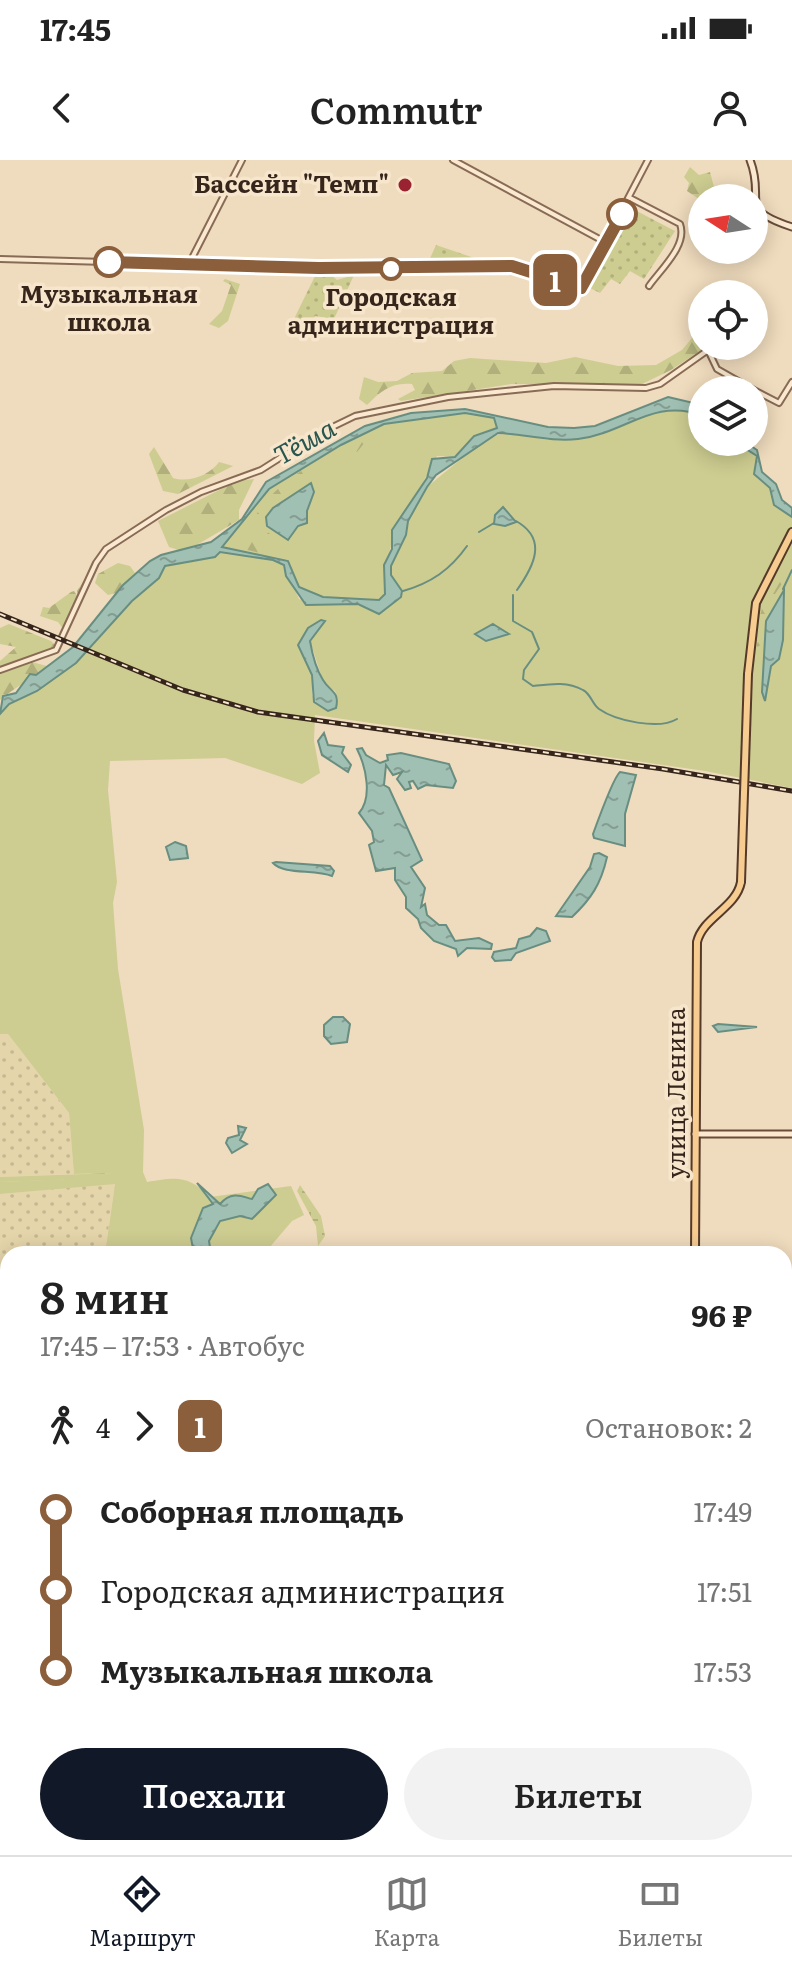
<!DOCTYPE html>
<html lang="ru">
<head>
<meta charset="utf-8">
<style>
  body { margin:0; font-family:Literata,serif; background:#f2f2f2; color:#222; height:100vh; display:flex; flex-direction:column; font-size:30px; white-space:nowrap }
  * { box-sizing:border-box; margin:0 }
  p { font-size:26px; color:#767676 }
  .icon { flex:none; width:44px; height:44px; fill:none; stroke:currentColor; stroke-width:2; stroke-linecap:round; stroke-linejoin:round }
  .map { position:relative; flex:1; overflow:hidden }
  .side { position:absolute; left:0px; top:1086px; width:792px; height:610px; display:flex; flex-direction:column; background:#fff; border-radius:24px 24px 0 0; box-shadow:0 4px 20px #0003 }
  .side>* { flex:none }
  .badge { padding:0 16px; border-radius:12px; font-size:28px; line-height:52px }
  .needle { width:52px; rotate:282deg }
  .controls { position:absolute; left:688px; top:24px; display:grid; gap:16px }
  .controls a { display:grid; place-items:center; width:80px; height:80px; border-radius:50%; background:#fff; box-shadow:0 4px 20px #0003; font-size:40px }
  .map>.badge { position:absolute; translate:-50% -50%; box-shadow:0 0 0 4px #fff }
  .legs { display:flex; align-items:center; gap:12px; height:88px; padding:0 40px; font-size:26px }
  .legs p { margin-inline-start:auto }
  .head { display:flex; align-items:center; justify-content:space-between; height:136px; padding:0 40px }
  h1 { font-size:44px; font-weight:600; line-height:60px }
  .cta { display:flex; gap:16px; margin-top:auto; padding:16px 40px }
  .cta a { flex:1; height:92px; border-radius:48px; background:#111827; color:#fff; font-size:32px; font-weight:600; line-height:92px; text-align:center }
  .cta a+a { background:#f2f2f2; color:#222 }
  ul { padding:0 40px; list-style:none }
  li { display:flex; align-items:center; gap:28px; height:80px; font-size:30px }
  li i { display:grid; place-items:center; width:12px; height:100%; margin:0 10px; background:currentColor }
  li i::after { content:''; width:20px; height:20px; margin:-10px; border:6px solid; border-radius:50%; background:#fff }
  li p { margin-inline-start:auto }
  li:first-child i { background:linear-gradient(#0000 50%,currentColor 0) }
  li:last-child i { background:linear-gradient(currentColor 50%,#0000 0) }
  .status { display:flex; justify-content:space-between; align-items:center; height:56px; padding:0 40px; background:#fff; direction:ltr }
  .status svg { height:22px; fill:currentColor }
  header { display:flex; justify-content:space-between; align-items:center; height:104px; padding:0 40px; background:#fff; font-size:36px; font-weight:600 }
  .tabs { display:flex; justify-content:space-around; align-items:center; height:112px; border-top:2px solid #e0e0e0; background:#fff; font-size:22px; color:#767676 }
  .tabs a { display:grid; justify-items:center; gap:4px }
  .tabs .on { color:#111827 }
  .map>svg:first-child { display:block }
</style>
</head>
<body>
<div class="status"><b>17:45</b><svg viewBox="0 0 49 12"><path d="M0 12V9h3v3zM5 12V6h3v6zM10 12V3h3v9zM15 12V0h3v12zM26 1h20v11H26zM47 4h2v5h-2z"/></svg></div>
<header><svg class="icon" aria-label="back" viewBox="0 0 24 24"><path d="M15 5l-7 7 7 7"/></svg>Commutr<svg class="icon" aria-label="person" viewBox="0 0 24 24"><circle cx="12" cy="8" r="4"/><path d="M4 21q1-7 8-7t8 7"/></svg></header>
<div class="map">
<svg width="792" height="1695" viewBox="0 0 792 1695">
  <defs>
    <pattern id="farmland-dots" width="8" height="8" patternUnits="userSpaceOnUse" patternTransform="scale(2)"><rect width="8" height="8" fill="#e5d5aa"/><path d="M2 2h.1M6 6h.1" fill="none" stroke="#c5b792" stroke-width="1.8" stroke-linecap="round"/></pattern>
    <pattern id="forest-firs" width="22" height="20" patternUnits="userSpaceOnUse" patternTransform="scale(2)"><rect width="22" height="20" fill="#cdcd91"/><path d="M5 1l3.5 6h-7zM16 11l3.5 6h-7z" fill="#b1b07c"/></pattern>
    <pattern id="wetland-marsh" width="20" height="14" patternUnits="userSpaceOnUse" patternTransform="scale(2)"><rect width="20" height="14" fill="#cdcd91"/><path d="M1 5h8M5 5V1M11 12h8M15 12V8" fill="none" stroke="#b1b07c"/></pattern>
    <pattern id="park-dots" width="8" height="8" patternUnits="userSpaceOnUse" patternTransform="scale(2)"><rect width="8" height="8" fill="#cdcd91"/><path d="M2 2h.1M6 6h.1" fill="none" stroke="#b1b07c" stroke-width="1.8" stroke-linecap="round"/></pattern>
    <pattern id="water-ripples" width="26" height="14" patternUnits="userSpaceOnUse" patternTransform="scale(2)"><rect width="26" height="14" fill="#a1c0b4"/><path d="M2 4q2-2 4 0t4 0M15 11q2-2 4 0t4 0" fill="none" stroke="#849c92"/></pattern>
  </defs>
  <rect width="100%" height="100%" fill="#efdbbd"/>
  <path fill="url(#farmland-dots)" d="M0,874H8L69,953L74,1014L0,1017Z
    M115,1023L105,1094H8V1300L0,1309V1034Z
    M0,1439L8,1443V1687L0,1686Z"/>
  <path fill="#cdcd91" fill-rule="evenodd" d="M658,249H683L702,255V282C728,282 735,283 757,296L754,314L770,328L774,345L792,357V628L705,611L315,555L314,581L320,613L302,624L225,598L110,601L108,630L117,722L113,743L118,809L144,970L143,1012L147,1022C177,1017 188,1015 210,1037L291,1026L304,1055L292,1061L264,1094H105L115,1024L0,1034V1022L112,1017L111,1013L74,1014L69,953L8,874H0V554L8,544L37,531L95,483L165,406L214,397L219,392L273,400L284,405L299,439L319,445L348,443L365,447L402,431L390,415L391,406L406,375L407,361L427,327L489,276L514,273L548,280L628,263ZM324,462L310,481L324,524L335,531L338,539L328,551L312,535V515L298,485L309,468Z
    M465,253L494,258L497,268L474,276L455,297L437,296L409,349L397,362L384,414L385,434L379,440L323,437L299,427L287,401L222,387L269,329L341,285L384,264Z
    M8,1300V1443L0,1438V1309Z"/>
  <path fill="url(#forest-firs)" d="M690,7L699,15L710,12L717,38L702,41L687,31L689,23L684,17Z
    M225,119L240,124L228,161L219,168L209,164L222,151L231,125L223,121Z
    M702,166V186L706,187L671,210L642,224H511L401,241L398,239L415,230L412,224C391,222 381,231 367,245L359,239L364,217L378,222L397,221L412,213L442,211L454,201L470,198L546,203L575,197L618,206L656,205L682,190Z
    M371,275L357,292L343,291L326,311L313,309C301,332 277,338 263,361L256,355C280,316 330,293 371,275Z
    M154,287L173,318C189,323 210,315 219,302L233,306L178,334L163,331L149,294Z
    M254,319L239,350V360L185,392L169,387L158,361L237,321Z
    M249,359L287,386V394L311,415L317,432L300,425L289,400L235,387Z
    M792,392V409L773,437L763,484L757,487C754,454 773,418 792,392Z
    M95,403L64,470L58,462L40,456L43,447L49,448L71,432L74,431L78,437L77,431Z
    M118,403L130,406L135,413L116,433L108,435L95,423L98,414Z
    M9,464L51,481L56,486L0,509V501L16,487L0,484V468Z
    M24,500L47,506C31,519 14,528 0,540V510Z
    M112,1013V1018L0,1022V1017Z"/>
  <path fill="url(#wetland-marsh)" d="M300,1025L321,1056L325,1076L318,1086L316,1066L297,1031Z"/>
  <path fill="url(#park-dots)" d="M631,48L675,71L644,119L630,111L620,124L611,119L600,133L586,126Z
    M436,85L492,104L428,103Z
    M316,114L331,115L337,120L354,115L334,159L315,156L310,165L294,159Z"/>
  <path fill="url(#water-ripples)" stroke="#688e81" stroke-width="2" fill-rule="evenodd" d="M668,237L702,245V255C652,238 626,273 578,279C550,282 525,274 498,273L436,315L427,327L408,361L406,375L391,406V415L402,431L401,437L379,454L358,444L306,445L286,416L284,405L273,400L220,392L215,397L165,406L159,418L132,441L76,503L37,531L9,544L0,554L3,536L16,533L30,514L36,515L73,487L123,425L150,401L161,395L211,382L242,359L266,322L365,266L411,253L465,249L548,267L574,268L595,266ZM465,253L494,258L497,268L474,276L455,297L432,299L427,318L392,370V389L384,405L385,434L379,440L323,437L299,427L288,401L222,387L269,329L341,285L384,264Z
    M735,282H745L757,290L762,312L776,324L782,340L792,348V357L774,345L770,328L754,314L757,296Z
    M311,323L314,332L307,351V363L298,366L288,380L267,366L266,357L273,348Z
    M503,347L516,362L505,366L494,364L495,355Z
    M784,430L783,480L779,499L771,506L765,541L762,532L766,461Z
    M321,460L325,461L310,481C312,493 316,509 323,520C330,532 340,531 336,548L328,551L314,542L312,515L298,485L308,468Z
    M493,464L509,474L486,481L475,474Z
    M324,573L328,585L344,587L342,593L351,605L348,612L322,595L318,581Z
    M362,588L366,595L380,603L388,600L387,595L401,593L449,604L456,621L453,628L426,625L418,629L413,621L409,622L411,628L405,630L397,619L402,612L393,615L386,605L384,625L389,628L422,700L411,707L425,728L421,747L425,744L427,755L439,765H446L455,781L479,778L492,784L491,789L467,788L458,796L456,789L434,781L421,768L418,759L406,748V737L395,720V708L376,711L369,685L374,682L372,671L359,653C372,638 367,609 357,589Z
    M620,612L636,615L625,654V686L594,678L593,674C597,663 614,617 620,612Z
    M175,682L186,686L188,698L170,700L166,687Z
    M599,693L607,697C601,724 591,739 572,757L556,756L590,707L594,694Z
    M276,702L330,706L334,711L332,716C315,709 284,715 273,703Z
    M537,768L546,771L550,781L516,793L511,800L495,801L492,797L494,792L516,788L519,779L530,776Z
    M333,857H343L350,864L347,882L331,884L324,876V865Z
    M718,864L757,867L718,872L713,866Z
    M238,966L246,968L240,980L247,984L232,993L226,983L228,978L239,975Z
    M197,1023L220,1044C233,1029 245,1038 252,1039L258,1029L268,1024L276,1035L252,1059L240,1056L220,1061L209,1081L211,1094H194L191,1078L203,1048L213,1044Z
    M784,1511L790,1512L792,1517V1573L784,1537Z"/>
  <g fill="none" stroke-linecap="round" stroke-linejoin="round">
    <path stroke="#688e81" stroke-width="2" d="M516,361C548,379 534,406 517,430
      M479,372L494,363
      M783,429L792,410
      M403,431C431,423 450,410 467,386
      M513,435V461L532,472L539,489L524,510L523,519L533,526C550,524 567,521 583,530C591,534 592,544 599,549C616,561 659,570 677,559"/>
    <g stroke="#886b55" stroke-width="8">
      <path id="tertiary" d="M453,0L605,82
        M630,38L680,64C688,85 661,109 649,126
        M0,99L319,108L512,106L581,128L648,0
        M189,104L242,0
        M754,230L779,243L792,222
        M0,510L56,490L96,403L106,389L166,350L201,332L261,310L316,275L355,256L448,237L554,226L646,228L660,224L708,190L717,209L754,230
        M99,1695L107,1688"/>
    </g>
    <g stroke="#694c39" stroke-width="9">
      <path id="secondary" d="M750,0C766,40 736,49 792,67
        M695,974H792"/>
    </g>
    <g stroke="#553a2a" stroke-width="10">
      <path id="primary" d="M748,514L756,443L792,372
        M695,1094L697,782C703,757 736,748 741,722
        M693,1695V1688"/>
    </g>
    <use href="#tertiary" stroke="#fae9d0" stroke-width="4"/>
    <use href="#secondary" stroke="#fae9d0" stroke-width="5"/>
    <use href="#primary" stroke="#f6cc91" stroke-width="6"/>
    <g stroke="#36251b" stroke-width="5">
      <path id="rail" d="M0,454L183,530L258,552L663,609L792,631"/>
    </g>
    <use href="#rail" stroke="#f7e6cc" stroke-width="2" stroke-dasharray="6" stroke-linecap="butt"/>
    <g stroke="#553a2a" stroke-width="10" stroke-linecap="butt">
      <path id="primary-bridge" d="M741,722L748,514"/>
    </g>
    <use href="#primary-bridge" stroke="#f6cc91" stroke-width="6"/>
  </g>
  <g fill="none" stroke-linecap="round" stroke-linejoin="round">
    <g stroke="#fff" stroke-width="18">
      <path id="line-1" d="M109,102L319,108L512,106L581,128L622,54"/>
    </g>
    <use href="#line-1" stroke="#8b5e3c" stroke-width="12"/>
  </g>
  <circle fill="#992330" stroke="#f7e6cc" stroke-width="3" cx="405" cy="25" r="8"/>
  <g fill="#fff" stroke="#8b5e3c" stroke-width="4">
    <circle cx="622" cy="54" r="14"/>
    <circle cx="109" cy="102" r="14"/>
    <circle cx="391" cy="109" r="10"/>
  </g>
  <g text-anchor="middle" stroke-width="7" stroke-linejoin="round" paint-order="stroke">
    <g font-size="24" font-weight="bold" fill="#36251b" stroke="#f7e6cc" text-anchor="end">
      <text x="389" y="33">Бассейн "Темп"</text>
    </g>
    <g font-size="24" font-weight="bold" fill="#36251b" stroke="#f7e6cc">
      <text x="109" y="143">Музыкальная<tspan x="109" dy="28">школа</tspan></text>
      <text x="391" y="146">Городская<tspan x="391" dy="28">администрация</tspan></text>
    </g>
    <g font-size="24" fill="#36251b" stroke="#f7e6cc">
      <text transform="translate(677 933) rotate(-90)" y="8">улица Ленина</text>
    </g>
    <g font-size="26" font-style="italic" fill="#29574f" stroke="#f7e6cc">
      <text transform="translate(305 282) rotate(-29)" y="9">Тёша</text>
    </g>
  </g>
</svg>
<div class="controls">
<a><svg class="needle" viewBox="-14 -14 28 28"><path d="M0-13l5 13h-10z" fill="#e53935"/><path d="M0 13l5-13h-10z" fill="#767676"/></svg></a>
<a><svg class="icon" aria-label="locate" viewBox="0 0 24 24"><circle cx="12" cy="12" r="6"/><path d="M12 2v4M12 18v4M2 12h4M18 12h4"/></svg></a>
<a><svg class="icon" aria-label="layers" viewBox="0 0 24 24"><path d="M12 4l9 5-9 5-9-5zM3 14l9 5 9-5"/></svg></a>
</div>
<b class="badge" style="left:555px;top:120px;background:#8b5e3c;color:#fff">1</b>
<section class="side">
<div class="head"><div><h1>8 мин</h1><p>17:45 – 17:53 · Автобус</p></div><b>96 ₽</b></div>
<div class="legs"><svg class="icon" aria-label="walk" viewBox="0 0 24 24"><circle cx="13" cy="4" r="2"/><path d="M13 8l-2 6 4 7M11 14l-3 7M7 12l3-4h3l4 4"/></svg>4<svg class="icon" aria-label="forward" viewBox="0 0 24 24"><path d="M9 5l7 7-7 7"/></svg><b class="badge" style="background:#8b5e3c;color:#fff">1</b><p>Остановок: 2</p></div>
<ul>
<li><i style="color:#8b5e3c"></i><b>Соборная площадь</b><p>17:49</p></li>
<li><i style="color:#8b5e3c"></i><span>Городская администрация</span><p>17:51</p></li>
<li><i style="color:#8b5e3c"></i><b>Музыкальная школа</b><p>17:53</p></li>
</ul>
<div class="cta"><a>Поехали</a><a>Билеты</a></div>
</section>
</div>
<nav class="tabs">
<a class="on"><svg class="icon" aria-label="directions" viewBox="0 0 24 24"><path d="M12 3l9 9-9 9-9-9zM9 14v-3h6M13 9l2 2-2 2"/></svg>Маршрут</a>
<a><svg class="icon" aria-label="map" viewBox="0 0 24 24"><path d="M3 6l6-2 6 2 6-2v14l-6 2-6-2-6 2zM9 4v14M15 6v14"/></svg>Карта</a>
<a><svg class="icon" aria-label="tickets" viewBox="0 0 24 24"><path d="M3 7h18v10H3zM15 7v10"/></svg>Билеты</a>
</nav>
</body>
</html>
